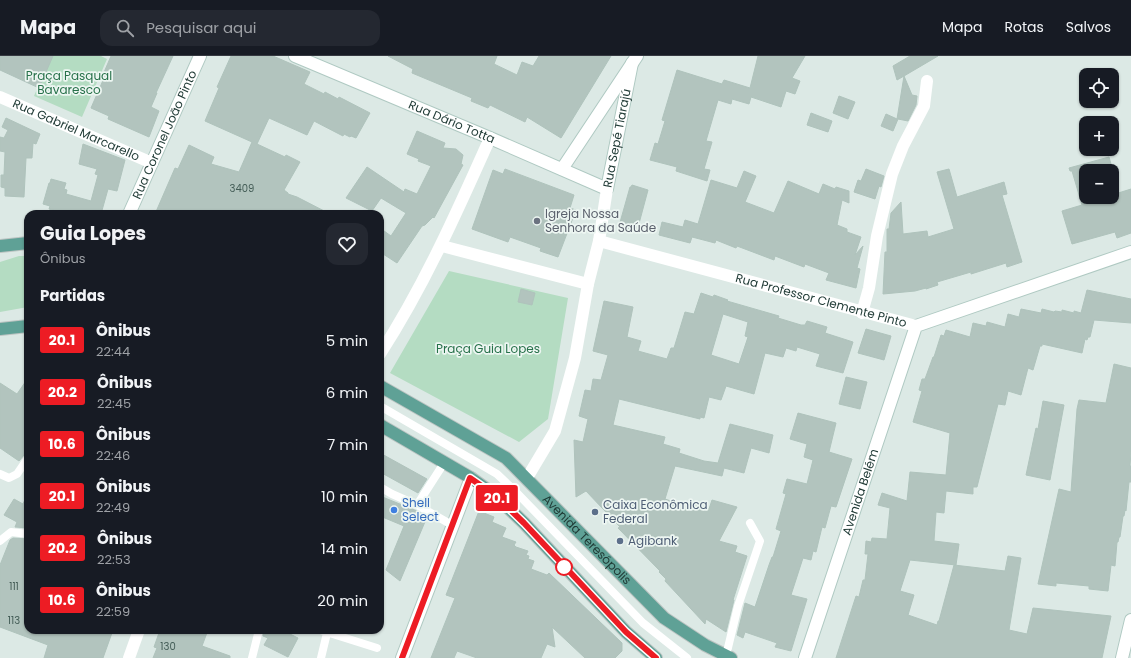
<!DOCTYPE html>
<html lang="pt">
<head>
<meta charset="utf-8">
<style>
  body { margin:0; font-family:Poppins,sans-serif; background:#242831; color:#f1f3f6; height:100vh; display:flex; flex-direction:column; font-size:15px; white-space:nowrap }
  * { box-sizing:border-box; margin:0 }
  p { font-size:13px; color:#9ea1a6 }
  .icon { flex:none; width:22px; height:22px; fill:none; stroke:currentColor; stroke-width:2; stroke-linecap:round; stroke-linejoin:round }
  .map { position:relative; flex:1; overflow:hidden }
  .details { position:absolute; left:24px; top:154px; width:360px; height:424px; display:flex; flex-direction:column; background:#171b24; border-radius:12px; box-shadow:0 1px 3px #0004 }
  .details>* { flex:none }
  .badge { padding:0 8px; border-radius:3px; font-size:14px; line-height:26px }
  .buttons { position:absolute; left:1079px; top:12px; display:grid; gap:8px }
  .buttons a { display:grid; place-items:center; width:40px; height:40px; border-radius:8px; background:#171b24; box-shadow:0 1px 3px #0004; font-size:20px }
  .map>.badge { position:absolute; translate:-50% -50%; box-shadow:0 0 0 2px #fff }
  h2 { padding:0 16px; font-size:15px; line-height:36px }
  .round { display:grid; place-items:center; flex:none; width:42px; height:42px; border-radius:12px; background:#242831 }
  .summary { display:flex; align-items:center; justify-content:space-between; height:68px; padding:0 16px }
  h1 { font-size:19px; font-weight:700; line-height:30px }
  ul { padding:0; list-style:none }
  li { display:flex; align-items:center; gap:12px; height:52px; padding:0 16px }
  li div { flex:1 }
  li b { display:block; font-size:15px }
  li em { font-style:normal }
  li .badge { min-width:44px; font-weight:700; text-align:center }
  header { display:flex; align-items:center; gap:24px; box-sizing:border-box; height:56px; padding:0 20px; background:#171b24; border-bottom:1px solid #363941 }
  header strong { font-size:19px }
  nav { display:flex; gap:22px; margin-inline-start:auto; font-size:14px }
  .search { width:280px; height:36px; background:#242831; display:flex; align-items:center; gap:10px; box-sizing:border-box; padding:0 14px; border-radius:12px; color:#9ea1a6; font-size:15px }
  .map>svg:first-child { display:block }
</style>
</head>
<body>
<header>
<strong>Mapa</strong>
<div class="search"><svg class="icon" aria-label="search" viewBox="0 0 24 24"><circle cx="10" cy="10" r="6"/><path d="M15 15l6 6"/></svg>Pesquisar aqui</div>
<nav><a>Mapa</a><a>Rotas</a><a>Salvos</a></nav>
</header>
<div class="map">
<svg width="1131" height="602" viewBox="0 0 1131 602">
  <rect width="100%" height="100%" fill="#dce9e5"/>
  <path fill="#b4dcc2" d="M51,0H101L107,3L82,61L34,40Z
    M19,200H28V251L0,256V206Z
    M449,215L568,242L548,363L519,386L390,317Z"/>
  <path fill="#b2c4be" stroke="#afc3bc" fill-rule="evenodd" d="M0,0H53L39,32L0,14Z
    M111,0H173L156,37H157L151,51L159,55L149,81L108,63L109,60L91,52L104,22L102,21Z
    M231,0H273L310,16L304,28L324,38L325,36L338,43L339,41L370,57L356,82L351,80L350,81L344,78L343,80L314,65L307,79L269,62L257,88L285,101L286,99L300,106L284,134L288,137V138L297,141L330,158H155L175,112L178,113L189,89L214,101L211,108L239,116L252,86L205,65L219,32L217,31Z
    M388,0H497L494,8L517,19L522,6L533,10L539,0H611L561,82L527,61L525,66L490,49L488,52L471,45L472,42L412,17L413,13Z
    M758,0H805L792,22L800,25L795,38L786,35L781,51L751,41L749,48L732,43L731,48L718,44L706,85L712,86L704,113L710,114L707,125L676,115L677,111L650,104L655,87L658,88L665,65L662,64L677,14L722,28L724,24L750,32Z
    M910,0H938L904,20L912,39L917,40L916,49L908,65L898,63L893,75L881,70L886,58L897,63L904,20L897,24L893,10Z
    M839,40L855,46L848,63L833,57Z
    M811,57L832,65L828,76L807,69Z
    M6,62L40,78L36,88L33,87L32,102H26L24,141L5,140V132L1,131V119H4L5,96L0,95V81L4,82L8,74L2,71Z
    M417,75L445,87L443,92L456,93L463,99L461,108L463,109L434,162L433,161L425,169L422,170L397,207L380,196V172L391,180L406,157L381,142L372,155L346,142L367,111L404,136L405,133L417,138L431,110L418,105L419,103L407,98Z
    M83,88L125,104L117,135L108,133L101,158H67L49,153L50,150L43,148L49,127H50L51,123L66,127L64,133L67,134L66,138L91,145L98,119L95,118L97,113L79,108Z
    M1109,101L1113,115H1086V141H1112V139L1131,133V177L1117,182L1115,176L1072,188L1062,155L1082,149L1072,115H1070L1069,112Z
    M505,113L574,139L570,152L576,154L558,201L540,195L541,192L510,181L508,186L472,173L493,114L503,118Z
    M866,113L884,120L881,131L879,130L875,143L854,136L858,124L861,125Z
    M949,113L957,141L1004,126L1007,138L1002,139L1022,206L1007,211L1006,207L971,218V216L937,226L938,229L926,233V232L915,235L883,238L885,196H887V173H889L891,157L901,146L903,178L927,175L928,181L954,173L937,116Z
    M744,115L756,120L745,146L774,157L788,125L819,138L823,128L835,133L836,131L849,135V147L842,144L837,169L847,173V176L861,181L855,199L863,190L857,212L860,213L856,232L826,224L829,217L805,208L804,211L775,200L774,204L737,190L736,192L716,184L715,187L692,181L690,187L659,179L662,166L683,171L685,164L698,168L711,124L737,132Z
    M632,129L648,134L637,175L619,170L630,131H631Z
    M521,233L535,237L532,249L518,246Z
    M1087,234L1131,243V267L1094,264L1090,281H1088L1087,284L1085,283L1082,297L1042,288V290H1040L1033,314L1028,312L1021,339L1008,335L1005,349L998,348L977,431H973V438L946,435L944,457L936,456L934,485L959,488L956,509L910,504L900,535L914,539L908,559L937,569L938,565H939L954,509L1005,515L1008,500L1021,502L1009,574L1027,578L1033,552L1111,560L1102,602H836L856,540L859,541L863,524H865L868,498H865L866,485L871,486L872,482L887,483L890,452L878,449L882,437L907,445L910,416L946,419L950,377L913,366L922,335L919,334L922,323H925L933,301H934L941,279L944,280L946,274L970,281L973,267L986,270L987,266L1005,271L1008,258L1019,261L1021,253L1041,257L1042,253L1054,256L1055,255L1062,256V254L1074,257V255L1081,257Z
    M701,237L713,241L714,239L728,244L727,245L779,260L778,262L801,269H805L807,265L827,271L825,277L853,286L843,317L816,310L820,298L797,291L796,295L786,292L783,301L765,297L754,338L726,330L721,344L709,341L704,362L700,361V363L619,343L613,369L665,381L663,388L680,393L679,397L704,405L718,407L730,368L773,379L769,397L751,392L744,417L724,412L722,420L675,410L665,443L688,451L691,445L709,453L712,444L737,451L719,485L737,490L735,496L747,500L733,544H734L726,576L706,563L705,568L665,525L666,523L659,516L660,515L618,472L620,471L586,435L576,441L574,384L583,386L588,363L579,360L585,334L591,335L593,323L601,324L608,299L593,295L604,245L633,251L627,281L641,285L638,295L667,303L671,292H674L685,256L694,258ZM723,258L748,266L745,280L748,281L739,308L711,299Z
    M866,273L891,280L884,304L858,297Z
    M1114,308L1131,312V396L1130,410H1131V426H1129L1126,455L1125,454L1124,460H1123L1120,481H1119L1118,486H1117L1115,510L1111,509L1108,535L1089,533V530L1056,527V530L1038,528L1059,433L1071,436L1077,353L1079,344L1106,347Z
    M846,321L867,326L860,353L839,348Z
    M28,322V396L24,399L19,405L0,392V327L17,338Z
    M1043,345L1064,349L1050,424L1026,419L1036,372L1038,373Z
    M798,357L836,367L829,396L852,403L836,451L831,450L825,472L822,471L816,496L813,495L811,504L803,502L791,539L807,543L791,595L775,591L777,587L745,576L743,582L737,579L745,547L755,551L769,509L772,501H773L781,475L776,473L786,438L783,437L787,423L807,428L813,404L804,401L807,388L790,383Z
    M380,397L427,423L418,437L380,416Z
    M27,439L28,472L15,471L17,466L4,459L14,443L23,448Z
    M380,440L417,455L427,461L400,525L386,514L404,470L380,460Z
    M479,455L494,461L492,466L506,472L502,481L516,486L514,489L516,491L528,495L526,499L529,500L528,503L534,505L531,513L547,519L549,517L622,587V595L615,602H585L552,571L555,591L547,588L541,602H477L457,595L454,602H431L455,542L446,539Z
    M13,482L28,483V574H113L103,602H44L48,589L0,571V509L10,484Z
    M160,574H208L202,590L230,600V602H153L157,592L154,591Z
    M264,574H282L298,582L288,601L264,589L268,582L263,580Z"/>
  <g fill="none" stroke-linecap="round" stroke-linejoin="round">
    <g stroke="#afc9c2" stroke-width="14">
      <g id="secondary">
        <path id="s3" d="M295,0L490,82L607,133L632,7"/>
        <path d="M562,113L637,0"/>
        <path id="s4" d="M129,158L200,0"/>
        <path d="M402,602L471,422"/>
        <path id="s5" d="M805,602L916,270L1131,196"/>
        <path d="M1122,602L1131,564"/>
      </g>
    </g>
    <g stroke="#bcc4c2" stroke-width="14">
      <g id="primary">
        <path d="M0,190L28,187"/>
        <path d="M0,273L28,270"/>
        <path id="s6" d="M380,330L506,402L664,562L705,589L731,602"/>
        <path d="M380,369L471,422L496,440L524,467L626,576L656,602"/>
      </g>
    </g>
    <path stroke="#fff" stroke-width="8" d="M380,350L497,418L516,436L643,567L687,602
      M0,418L9,422L17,418L28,402
      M380,431L392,438L417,449L444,407
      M417,449L452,469
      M0,485L11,476L28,478
      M320,574L377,592
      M726,600L738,550L760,485L750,467
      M252,602L259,574
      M321,602L327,577"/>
    <g stroke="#fff" stroke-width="12">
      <path id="s1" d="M0,41L152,107"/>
      <path id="s2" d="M599,185L916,270"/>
      <path d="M442,190L588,228"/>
      <path d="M862,257L869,232L877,180L892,118L903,90L924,50L927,25"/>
      <path d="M380,298C424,230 457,156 490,82"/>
      <path d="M527,422L555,375L575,302L588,228L599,185L607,133"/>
      <path d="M129,602L139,574"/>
    </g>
    <use href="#secondary" stroke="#fff" stroke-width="12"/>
    <use href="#primary" stroke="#5fa196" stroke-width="12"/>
  </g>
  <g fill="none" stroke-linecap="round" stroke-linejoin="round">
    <g stroke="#fff" stroke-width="9">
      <path id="line" d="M402,602L470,422L496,440L524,467L626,576L656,602"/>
    </g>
    <use href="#line" stroke="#ed1c24" stroke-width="6"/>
  </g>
  <circle fill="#6b7280" stroke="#edf6f2" stroke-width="1.5" cx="537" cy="165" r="4"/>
  <circle fill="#3f7fe0" stroke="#edf6f2" stroke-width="1.5" cx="394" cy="454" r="4"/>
  <g fill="#5c6f8a" stroke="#edf6f2" stroke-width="1.5">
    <circle cx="595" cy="456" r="4"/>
    <circle cx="620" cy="485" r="4"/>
  </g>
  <circle fill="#fff" stroke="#ed1c24" stroke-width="2" cx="564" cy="511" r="8"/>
  <g text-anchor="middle" stroke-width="3.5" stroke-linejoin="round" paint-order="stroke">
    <g font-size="10" fill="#435c56">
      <text x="242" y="136">3409</text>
      <text x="14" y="534">111</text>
      <text x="14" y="568">113</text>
      <text x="168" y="594">130</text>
    </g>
    <g font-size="12" fill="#27714a" stroke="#edf6f2">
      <text x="69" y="24">Praça Pasqual<tspan x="69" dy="14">Bavaresco</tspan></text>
      <text x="488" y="297">Praça Guia Lopes</text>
    </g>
    <g font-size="12" fill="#1e3934" stroke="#edf6f2">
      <text dy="4" stroke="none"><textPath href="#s3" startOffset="170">Rua Dário Totta</textPath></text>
      <text dy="4" stroke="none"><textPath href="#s1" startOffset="83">Rua Gabriel Marcarello</textPath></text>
      <text dy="4" stroke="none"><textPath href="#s4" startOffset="87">Rua Coronel João Pinto</textPath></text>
      <text dy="4" stroke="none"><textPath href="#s3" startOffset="391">Rua Sepé Tiarajú</textPath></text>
      <text dy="4" stroke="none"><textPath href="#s2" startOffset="230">Rua Professor Clemente Pinto</textPath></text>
      <text dy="4" stroke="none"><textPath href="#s5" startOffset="175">Avenida Belém</textPath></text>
      <text dy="4" stroke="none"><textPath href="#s6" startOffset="260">Avenida Teresópolis</textPath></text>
    </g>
    <g font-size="12" fill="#5b616d" stroke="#edf6f2" text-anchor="start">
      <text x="545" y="162">Igreja Nossa<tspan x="545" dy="14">Senhora da Saúde</tspan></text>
    </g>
    <g font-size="12" fill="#366cbe" stroke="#edf6f2" text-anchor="start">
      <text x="402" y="451">Shell<tspan x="402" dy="14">Select</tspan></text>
    </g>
    <g font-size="12" fill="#4e5e75" stroke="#edf6f2" text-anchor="start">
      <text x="603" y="453">Caixa Econômica<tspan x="603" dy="14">Federal</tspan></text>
      <text x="628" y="489">Agibank</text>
    </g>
  </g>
</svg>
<div class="buttons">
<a><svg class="icon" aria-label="locate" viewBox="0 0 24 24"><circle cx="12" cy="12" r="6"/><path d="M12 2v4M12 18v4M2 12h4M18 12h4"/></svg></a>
<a>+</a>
<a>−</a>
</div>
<b class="badge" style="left:497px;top:442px;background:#ed1c24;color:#fff">20.1</b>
<section class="details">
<div class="summary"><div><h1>Guia Lopes</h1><p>Ônibus</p></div><a class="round"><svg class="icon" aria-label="heart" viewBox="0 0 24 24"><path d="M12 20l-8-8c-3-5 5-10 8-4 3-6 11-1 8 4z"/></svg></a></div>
<h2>Partidas</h2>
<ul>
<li><span class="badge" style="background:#ed1c24;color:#fff">20.1</span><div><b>Ônibus</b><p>22:44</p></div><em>5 min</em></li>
<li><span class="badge" style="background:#ed1c24;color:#fff">20.2</span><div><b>Ônibus</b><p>22:45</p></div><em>6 min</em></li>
<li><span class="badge" style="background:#ed1c24;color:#fff">10.6</span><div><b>Ônibus</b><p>22:46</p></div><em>7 min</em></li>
<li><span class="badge" style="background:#ed1c24;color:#fff">20.1</span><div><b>Ônibus</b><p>22:49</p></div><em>10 min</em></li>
<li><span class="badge" style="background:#ed1c24;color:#fff">20.2</span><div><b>Ônibus</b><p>22:53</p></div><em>14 min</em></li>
<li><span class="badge" style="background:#ed1c24;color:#fff">10.6</span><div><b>Ônibus</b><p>22:59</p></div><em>20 min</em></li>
</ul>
</section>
</div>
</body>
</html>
